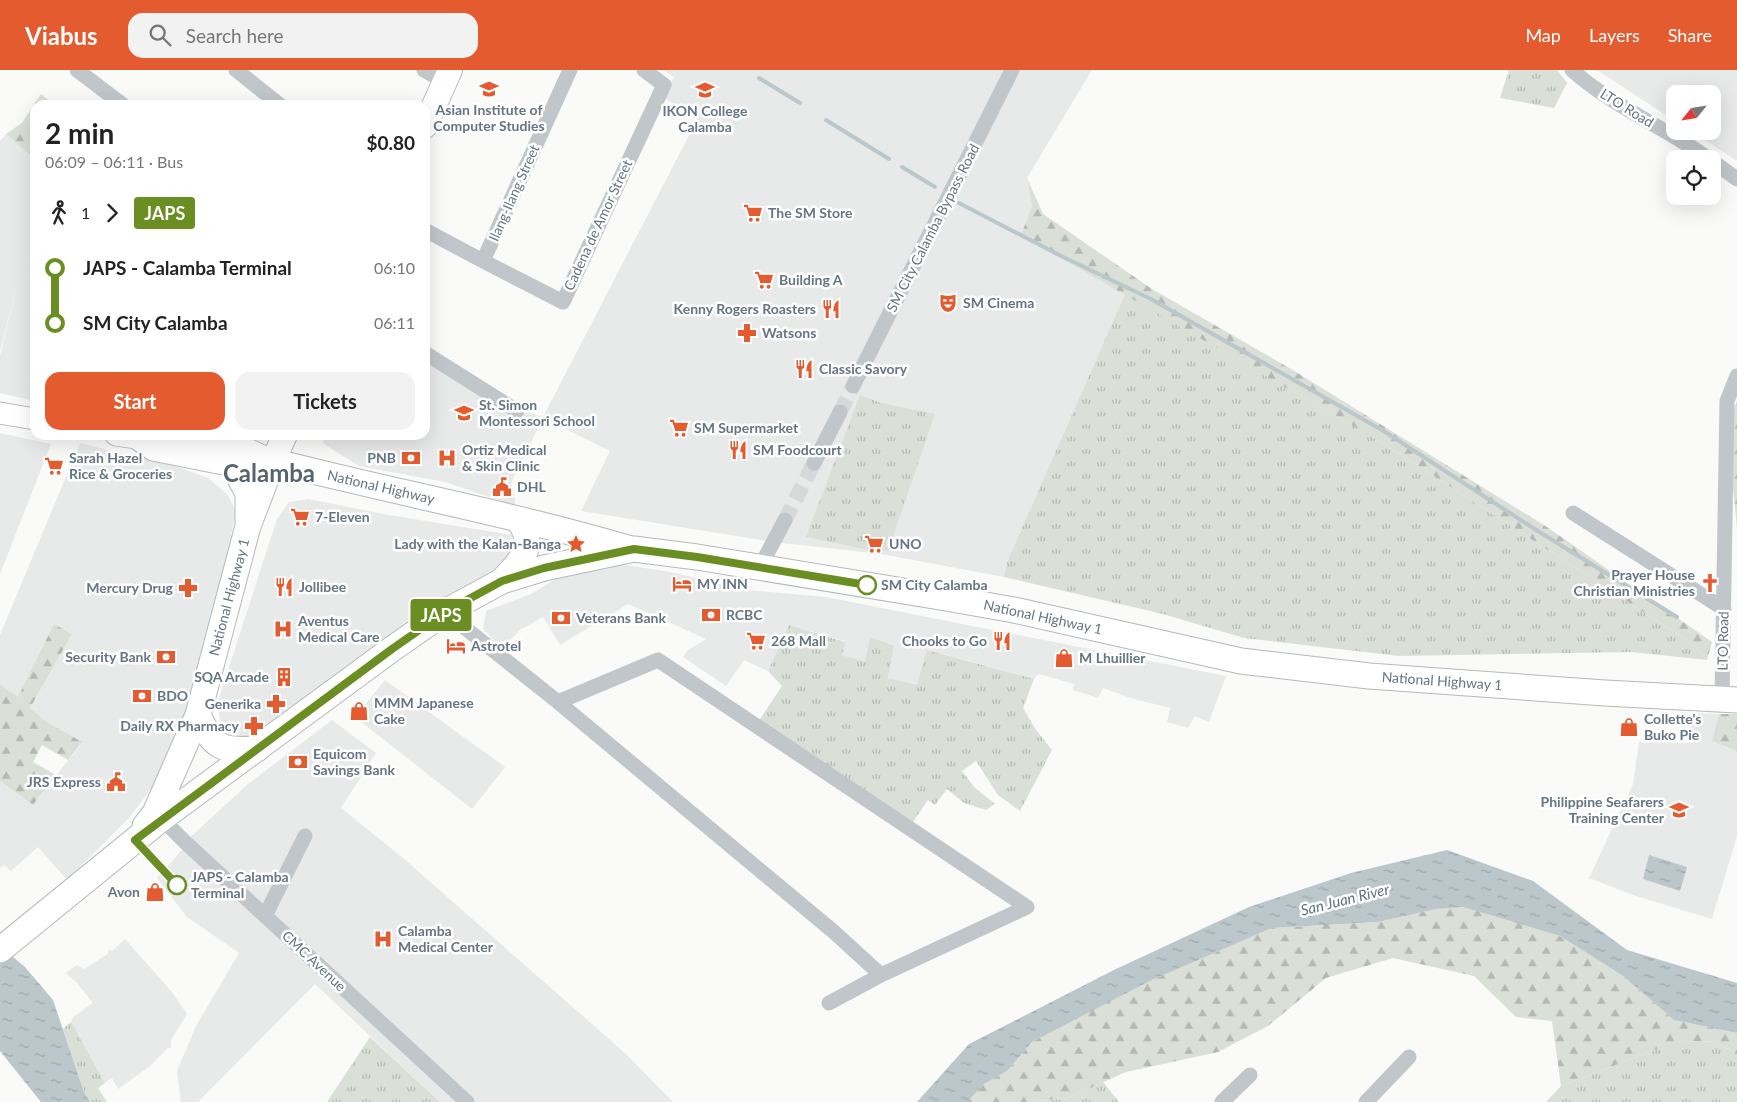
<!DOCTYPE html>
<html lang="en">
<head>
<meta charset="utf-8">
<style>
  body { margin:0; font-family:Lato,sans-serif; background:#f2f2f2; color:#222; height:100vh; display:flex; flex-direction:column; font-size:19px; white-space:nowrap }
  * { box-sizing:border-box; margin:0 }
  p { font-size:16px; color:#767676 }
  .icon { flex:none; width:28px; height:28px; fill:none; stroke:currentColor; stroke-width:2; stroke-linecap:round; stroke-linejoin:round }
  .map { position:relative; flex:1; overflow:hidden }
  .sheet { position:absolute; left:30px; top:30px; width:400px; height:340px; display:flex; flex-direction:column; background:#fff; border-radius:15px; box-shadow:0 5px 20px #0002 }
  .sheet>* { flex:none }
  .badge { padding:0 10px; border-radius:4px; font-size:18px; line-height:32px }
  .needle { width:32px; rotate:240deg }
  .tools { position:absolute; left:1666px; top:15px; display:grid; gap:10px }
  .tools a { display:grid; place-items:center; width:55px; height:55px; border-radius:10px; background:#fff; box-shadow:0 5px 20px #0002; font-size:25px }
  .map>.badge { position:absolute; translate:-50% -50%; box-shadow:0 0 0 2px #fff }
  .legs { display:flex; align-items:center; gap:8px; height:55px; padding:0 15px; font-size:16px }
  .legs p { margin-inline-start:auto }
  .overview { display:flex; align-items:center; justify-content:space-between; height:85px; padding:0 15px }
  h1 { font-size:28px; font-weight:700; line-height:38px }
  .cta { display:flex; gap:10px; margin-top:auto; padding:10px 15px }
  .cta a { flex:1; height:58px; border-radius:15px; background:#e35b2f; color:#fff; font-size:20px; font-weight:700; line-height:58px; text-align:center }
  .cta a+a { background:#f2f2f2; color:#222 }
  ul { padding:0 15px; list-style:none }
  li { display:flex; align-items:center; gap:18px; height:55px; font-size:19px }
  li i { display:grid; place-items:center; width:8px; height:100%; margin:0 6px; background:currentColor }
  li i::after { content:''; width:12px; height:12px; margin:-6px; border:4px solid; border-radius:50%; background:#fff }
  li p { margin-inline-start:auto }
  li:first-child i { background:linear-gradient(#0000 50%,currentColor 0) }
  li:last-child i { background:linear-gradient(currentColor 50%,#0000 0) }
  header { display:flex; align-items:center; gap:30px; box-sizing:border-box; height:70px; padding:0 25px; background:#e35b2f; color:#fff }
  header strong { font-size:24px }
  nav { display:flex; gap:28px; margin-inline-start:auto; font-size:18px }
  .search { width:350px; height:45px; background:#f2f2f2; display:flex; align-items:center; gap:12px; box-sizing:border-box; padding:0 18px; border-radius:15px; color:#767676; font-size:19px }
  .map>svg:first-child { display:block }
</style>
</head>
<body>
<header>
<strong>Viabus</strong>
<div class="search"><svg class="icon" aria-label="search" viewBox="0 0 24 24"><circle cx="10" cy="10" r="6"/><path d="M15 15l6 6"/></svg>Search here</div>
<nav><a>Map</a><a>Layers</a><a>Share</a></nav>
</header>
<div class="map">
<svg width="1737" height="1032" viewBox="0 0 1737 1032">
  <defs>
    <pattern id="grass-tufts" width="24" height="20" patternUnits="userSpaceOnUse" patternTransform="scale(1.25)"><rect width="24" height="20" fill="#dadfd7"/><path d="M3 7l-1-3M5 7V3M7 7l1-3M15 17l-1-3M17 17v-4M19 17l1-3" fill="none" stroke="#b4b9b4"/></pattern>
    <pattern id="forest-firs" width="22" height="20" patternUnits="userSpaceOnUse" patternTransform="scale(1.25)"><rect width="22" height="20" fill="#dadfd7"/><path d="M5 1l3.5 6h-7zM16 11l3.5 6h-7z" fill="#b4b9b4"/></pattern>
    <pattern id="water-ripples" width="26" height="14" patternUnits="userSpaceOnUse" patternTransform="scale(1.25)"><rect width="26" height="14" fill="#bcc7cc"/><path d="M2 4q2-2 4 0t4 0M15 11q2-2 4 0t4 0" fill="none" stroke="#9ca6ab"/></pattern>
  </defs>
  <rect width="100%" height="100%" fill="#fafaf8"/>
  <path fill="#e8e9e9" d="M663,0H1092L1027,108L1032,136L1021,165L1125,224L1007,492L1004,507L881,484L773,472L581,441L610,381L543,348L511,413L516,436L445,412L359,396L324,374L322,365H425V281L517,339L543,347L698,48L664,28L674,7Z
    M1597,0H1737V91L1691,61H1712V24H1675V51Z
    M6,64L35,88V227L33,237L35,238L34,331L0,323V286L17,215L0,281V71Z
    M0,363L51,374L0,504Z
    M80,373L135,387L159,390L208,408L228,425L236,442L203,598L165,701L128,749L67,810L38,777L11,801L4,795L0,798V711L33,735L82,673L47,652L30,638L72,564L54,554L18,628L0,614V565Z
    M308,429L383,444L512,465L509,488L494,504L373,580L250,668H227L220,653L218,631L277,449L289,432Z
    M613,493L670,502L748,520L826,527L1226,606L1209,652L1195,646L1188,658L1167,652L1170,638L1131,628L1103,618L1098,628L1073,620L1074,614L1039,604L1034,609L928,580L918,616L888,608L894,576L866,593L842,585L845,571L789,555L768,601L744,590L726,616L683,587L687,581L706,569L628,534L560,575L543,547L520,560L502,578L483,559L486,541L531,524L570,500Z
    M385,610L505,697L472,739L355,647Z
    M1693,643L1719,644L1712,671L1737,681V766L1712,849L1633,825L1589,808L1633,714L1639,672L1687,673Z
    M332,650L376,683L341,738L403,788L626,984L673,1032H440L315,914L198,1032H181L177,1001L196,956L239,883L187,847L157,808L182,780L185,772L248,714Z
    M125,869L172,922L187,944L171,970V978H168L149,997L118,1019L112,1008L105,1013L71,952L73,947L93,933L77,913L66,903L77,895L84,899L108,884L109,879L112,881Z"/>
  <path fill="url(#grass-tufts)" d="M1509,0H1557L1567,13L1554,38L1500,28Z
    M1125,224L1386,375L1693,574L1707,590L1631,582L1399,586L1244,568L1163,544L1004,507L1007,492Z
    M860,325L881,333L935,344L888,481H873L806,467Z
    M789,555L845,572L842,585L865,592L870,567L894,576L888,608L917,615L927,580L1034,609L1023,638L1036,660L1052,680L1020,741L998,725L976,691L962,701L975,718L995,734L986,740L964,733L947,719L935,735L928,730L911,755L758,652L782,616L768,601Z
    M71,952L105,1013L98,1018L107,1032H90L84,1022L63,959Z
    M370,967L440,1032H327Z
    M1678,971L1717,972L1737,985V1032H1546L1561,1016Z
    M1103,1012L1119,1032H1025L1068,1028Z"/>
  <path fill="url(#forest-firs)" d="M41,24L54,35H35V89L6,64L22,53Z
    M1027,108L1043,144L1152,219L1291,299L1547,457L1712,572L1707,590L1693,574L1386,375L1021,165L1032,136Z
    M1737,332V458L1732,407L1734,338Z
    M54,554L72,564L30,638L47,652L82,672L68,690L42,675L33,692L56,705L33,735L0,711V614L18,627Z
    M1719,644H1737V681L1712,671Z
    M1463,837L1560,866L1623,906L1674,950L1737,963V985L1717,972L1678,971L1561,1016L1552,951L1516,947L1474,906L1393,888L1326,908L1268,956L1218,982L1126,1002L1068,1028L1025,1032H967L984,1014L1007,1001L1032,972L1152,910L1272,858L1378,852L1436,839Z"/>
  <path fill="url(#water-ripples)" d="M1447,780L1533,811L1627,880L1737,913V963L1674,950L1623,906L1560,866L1463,837L1436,839L1378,852L1272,858L1152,910L1032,972L1007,1001L984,1014L967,1032H917L969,974L1114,900L1249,837L1351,803Z
    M1649,785L1687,797L1680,821L1643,809Z
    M0,876L25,897L53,930L84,1022L90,1032H41L0,981Z"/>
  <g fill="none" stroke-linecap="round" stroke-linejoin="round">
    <path stroke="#bcc7cc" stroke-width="4" d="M759,8L800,33
      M826,50L889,89
      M902,97L935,117
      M959,133L1061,186L1151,229L1382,360L1533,458L1677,547"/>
    <path stroke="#d5d9da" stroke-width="15" stroke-dasharray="15 8" stroke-linecap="butt" d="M840,342L853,316
      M785,450L814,393"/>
    <g stroke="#b6bbc0" stroke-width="23">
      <path id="secondary" d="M0,343L35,349
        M116,365L136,368L156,365L250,380L273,391
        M136,368L153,380L233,396L248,394"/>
    </g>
    <g stroke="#b5babe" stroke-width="26">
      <path id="primary" d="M425,56L450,0
        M273,391L285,365"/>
    </g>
    <g stroke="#b4b9bd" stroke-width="27">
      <path id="trunk" d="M233,396L248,423V451
        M502,511C521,490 538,477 518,449
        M198,645C214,679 221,681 257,679
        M145,756L155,743L198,645L248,456L273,391C392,422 513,444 631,479
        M0,880L161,749L392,579L445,542L502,511L544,498L634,479L697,487L940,527L1014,540L1241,591L1369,606L1605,623L1737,630"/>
    </g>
    <path stroke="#c1c6ca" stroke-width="15" d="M77,0L123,35
      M236,0L280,35
      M424,0L445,12
      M1572,0C1613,37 1665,57 1709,89
      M1712,91L1737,109
      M425,160L483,191L563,232L664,15L644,0
      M483,191L570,0
      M425,283L517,341
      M853,316L1012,0
      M814,393L840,342
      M1573,443L1724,539
      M760,497L785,450
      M445,542L558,632L834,862L881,905
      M1722,628L1727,331L1737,306
      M558,632L658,590L1027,837
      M157,744L185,772L467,1032
      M265,846L305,766
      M829,933L881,905L1027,837
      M1222,1032L1250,1005
      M1366,1032L1409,987"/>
    <use href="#secondary" stroke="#fff" stroke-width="21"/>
    <use href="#primary" stroke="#fff" stroke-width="24"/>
    <use href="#trunk" stroke="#fff" stroke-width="25"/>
  </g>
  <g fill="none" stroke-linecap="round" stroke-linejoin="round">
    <g stroke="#fff" stroke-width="11">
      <path id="line-1" d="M177,815L135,770L392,579L445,542L502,511L544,498L634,479L697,487L867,515"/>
    </g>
    <use href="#line-1" stroke="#6b8e23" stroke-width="8"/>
  </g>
  <defs>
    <g id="university-bare" transform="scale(1.5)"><path d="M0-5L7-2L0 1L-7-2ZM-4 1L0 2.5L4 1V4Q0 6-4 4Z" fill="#e35b2f" stroke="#fff" stroke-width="2.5" paint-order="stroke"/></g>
    <g id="supermarket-bare" transform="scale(1.5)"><path d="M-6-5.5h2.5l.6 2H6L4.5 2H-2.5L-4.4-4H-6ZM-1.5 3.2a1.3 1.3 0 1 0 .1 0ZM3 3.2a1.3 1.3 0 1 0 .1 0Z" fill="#e35b2f" stroke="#fff" stroke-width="2.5" paint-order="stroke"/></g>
    <g id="theatre-bare" transform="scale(1.5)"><path d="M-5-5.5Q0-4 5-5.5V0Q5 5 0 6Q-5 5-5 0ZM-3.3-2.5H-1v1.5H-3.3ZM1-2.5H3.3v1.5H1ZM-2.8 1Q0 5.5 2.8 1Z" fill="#e35b2f" stroke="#fff" stroke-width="2.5" paint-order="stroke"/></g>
    <g id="restaurant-bare" transform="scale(1.5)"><path d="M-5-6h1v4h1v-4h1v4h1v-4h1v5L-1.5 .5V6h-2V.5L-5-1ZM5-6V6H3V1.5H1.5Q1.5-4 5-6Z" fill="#e35b2f" stroke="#fff" stroke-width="2.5" paint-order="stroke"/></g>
    <g id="pharmacy-bare" transform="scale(1.5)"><path d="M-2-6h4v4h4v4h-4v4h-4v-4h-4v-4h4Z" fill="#e35b2f" stroke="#fff" stroke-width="2.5" paint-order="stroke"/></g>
    <g id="school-bare" transform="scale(1.5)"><path d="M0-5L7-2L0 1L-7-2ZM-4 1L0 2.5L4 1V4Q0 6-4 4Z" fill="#e35b2f" stroke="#fff" stroke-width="2.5" paint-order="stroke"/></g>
    <g id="bank-bare" transform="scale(1.5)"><path d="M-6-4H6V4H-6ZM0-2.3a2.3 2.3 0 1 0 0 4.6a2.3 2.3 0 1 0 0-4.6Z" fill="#e35b2f" stroke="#fff" stroke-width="2.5" paint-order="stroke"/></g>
    <g id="hospital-bare" transform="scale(1.5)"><path d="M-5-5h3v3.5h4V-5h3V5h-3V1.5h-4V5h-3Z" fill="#e35b2f" stroke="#fff" stroke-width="2.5" paint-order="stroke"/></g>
    <g id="civic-bare" transform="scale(1.5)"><path d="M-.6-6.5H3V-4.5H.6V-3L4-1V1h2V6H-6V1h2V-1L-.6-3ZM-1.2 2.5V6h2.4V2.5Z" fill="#e35b2f" stroke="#fff" stroke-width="2.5" paint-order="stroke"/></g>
    <g id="sight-bare" transform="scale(1.5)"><path d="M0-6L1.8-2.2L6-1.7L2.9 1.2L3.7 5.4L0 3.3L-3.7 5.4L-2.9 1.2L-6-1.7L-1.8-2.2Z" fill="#e35b2f" stroke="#fff" stroke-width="2.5" paint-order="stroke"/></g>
    <g id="church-bare" transform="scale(1.5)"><path d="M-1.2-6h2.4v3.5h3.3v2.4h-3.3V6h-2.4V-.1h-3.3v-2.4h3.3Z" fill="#e35b2f" stroke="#fff" stroke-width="2.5" paint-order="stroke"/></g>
    <g id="hotel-bare" transform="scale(1.5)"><path d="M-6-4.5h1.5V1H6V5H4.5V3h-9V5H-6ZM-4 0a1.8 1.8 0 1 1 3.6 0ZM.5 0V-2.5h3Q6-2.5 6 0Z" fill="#e35b2f" stroke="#fff" stroke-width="2.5" paint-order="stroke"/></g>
    <g id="shop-bare" transform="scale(1.5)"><path d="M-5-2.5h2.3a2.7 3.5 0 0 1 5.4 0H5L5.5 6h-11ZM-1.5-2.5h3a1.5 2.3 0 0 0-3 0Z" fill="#e35b2f" stroke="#fff" stroke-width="2.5" paint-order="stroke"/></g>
    <g id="building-bare" transform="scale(1.5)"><path d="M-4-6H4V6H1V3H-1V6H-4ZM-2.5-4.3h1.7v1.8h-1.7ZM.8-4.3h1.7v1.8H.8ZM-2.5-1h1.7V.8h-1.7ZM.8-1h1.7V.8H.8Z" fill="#e35b2f" stroke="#fff" stroke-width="2.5" paint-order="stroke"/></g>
  </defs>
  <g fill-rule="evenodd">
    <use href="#university-bare" x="489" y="19"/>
    <use href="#university-bare" x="705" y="20"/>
    <use href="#supermarket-bare" x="753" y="143"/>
    <use href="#supermarket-bare" x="764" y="210"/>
    <use href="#theatre-bare" x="948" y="233"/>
    <use href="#restaurant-bare" x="831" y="239"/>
    <use href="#pharmacy-bare" x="747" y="263"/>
    <use href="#restaurant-bare" x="804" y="299"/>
    <use href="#school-bare" x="464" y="343"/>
    <use href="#supermarket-bare" x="679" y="358"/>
    <use href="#restaurant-bare" x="738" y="380"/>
    <use href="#bank-bare" x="411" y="388"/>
    <use href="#hospital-bare" x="447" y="388"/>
    <use href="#supermarket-bare" x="54" y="396"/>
    <use href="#civic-bare" x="502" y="417"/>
    <use href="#supermarket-bare" x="300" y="447"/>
    <use href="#sight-bare" x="576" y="474"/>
    <use href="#supermarket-bare" x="874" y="474"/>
    <use href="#church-bare" x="1710" y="513"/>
    <use href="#hotel-bare" x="682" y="514"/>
    <use href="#restaurant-bare" x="284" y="517"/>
    <use href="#pharmacy-bare" x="188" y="518"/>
    <use href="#bank-bare" x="711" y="545"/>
    <use href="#bank-bare" x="561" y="548"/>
    <use href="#hospital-bare" x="283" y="559"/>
    <use href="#supermarket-bare" x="756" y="571"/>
    <use href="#restaurant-bare" x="1002" y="571"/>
    <use href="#hotel-bare" x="456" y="576"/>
    <use href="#bank-bare" x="166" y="587"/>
    <use href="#shop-bare" x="1064" y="588"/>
    <use href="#building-bare" x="284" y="607"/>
    <use href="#bank-bare" x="142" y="626"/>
    <use href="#pharmacy-bare" x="276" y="634"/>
    <use href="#shop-bare" x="359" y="641"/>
    <use href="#pharmacy-bare" x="254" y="656"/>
    <use href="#shop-bare" x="1629" y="657"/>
    <use href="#bank-bare" x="298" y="692"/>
    <use href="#civic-bare" x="116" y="712"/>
    <use href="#university-bare" x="1679" y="740"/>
    <use href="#shop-bare" x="155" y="822"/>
    <use href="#hospital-bare" x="383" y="869"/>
  </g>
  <g fill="#fff" stroke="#6b8e23" stroke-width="2.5">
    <circle cx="867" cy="515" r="9"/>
    <circle cx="177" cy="815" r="9"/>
  </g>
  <g text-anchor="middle" stroke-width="5" stroke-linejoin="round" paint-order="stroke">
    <g font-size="14" fill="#657582" stroke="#fff">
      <text transform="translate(1627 38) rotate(32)" y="5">LTO Road</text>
      <text transform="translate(514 123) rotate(-66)" y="5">Ilang-Ilang Street</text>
      <text transform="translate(598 155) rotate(-65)" y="5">Cadena de Amor Street</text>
      <text transform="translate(933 158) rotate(-63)" y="5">SM City Calamba Bypass Road</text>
      <text transform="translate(381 417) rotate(13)" y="5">National Highway</text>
      <text transform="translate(229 527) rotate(-75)" y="5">National Highway 1</text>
      <text transform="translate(1043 547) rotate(12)" y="5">National Highway 1</text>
      <text transform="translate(1723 571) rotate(-89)" y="5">LTO Road</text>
      <text transform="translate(1442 611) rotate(4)" y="5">National Highway 1</text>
      <text transform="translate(314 891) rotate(43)" y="5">CMC Avenue</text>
    </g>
    <g font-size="14" font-weight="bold" fill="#657582" stroke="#fff" text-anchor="start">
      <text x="489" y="45" text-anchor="middle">Asian Institute of<tspan x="489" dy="16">Computer Studies</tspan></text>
      <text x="705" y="46" text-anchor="middle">IKON College<tspan x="705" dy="16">Calamba</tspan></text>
      <text x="768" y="148">The SM Store</text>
      <text x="779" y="215">Building A</text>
      <text x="963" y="238">SM Cinema</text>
      <text x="816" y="244" text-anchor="end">Kenny Rogers Roasters</text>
      <text x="762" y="268">Watsons</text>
      <text x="819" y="304">Classic Savory</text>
      <text x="479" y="340">St. Simon<tspan x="479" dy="16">Montessori School</tspan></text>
      <text x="694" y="363">SM Supermarket</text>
      <text x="462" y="385">Ortiz Medical<tspan x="462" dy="16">&amp; Skin Clinic</tspan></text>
      <text x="753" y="385">SM Foodcourt</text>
      <text x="69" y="393">Sarah Hazel<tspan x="69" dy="16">Rice &amp; Groceries</tspan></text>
      <text x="396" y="393" text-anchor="end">PNB</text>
      <text x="517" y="422">DHL</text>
      <text x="315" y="452">7-Eleven</text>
      <text x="561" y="479" text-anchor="end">Lady with the Kalan-Banga</text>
      <text x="889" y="479">UNO</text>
      <text x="1695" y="510" text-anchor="end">Prayer House<tspan x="1695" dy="16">Christian Ministries</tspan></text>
      <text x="697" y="519">MY INN</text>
      <text x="299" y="522">Jollibee</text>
      <text x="173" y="523" text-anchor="end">Mercury Drug</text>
      <text x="726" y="550">RCBC</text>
      <text x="576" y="553">Veterans Bank</text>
      <text x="298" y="556">Aventus<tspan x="298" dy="16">Medical Care</tspan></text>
      <text x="771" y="576">268 Mall</text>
      <text x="987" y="576" text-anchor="end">Chooks to Go</text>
      <text x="471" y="581">Astrotel</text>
      <text x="151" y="592" text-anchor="end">Security Bank</text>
      <text x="1079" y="593">M Lhuillier</text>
      <text x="269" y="612" text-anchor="end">SQA Arcade</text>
      <text x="157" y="631">BDO</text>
      <text x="374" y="638">MMM Japanese<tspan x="374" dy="16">Cake</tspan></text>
      <text x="261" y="639" text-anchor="end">Generika</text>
      <text x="1644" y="654">Collette's<tspan x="1644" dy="16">Buko Pie</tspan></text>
      <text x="239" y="661" text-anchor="end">Daily RX Pharmacy</text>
      <text x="313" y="689">Equicom<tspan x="313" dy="16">Savings Bank</tspan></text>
      <text x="101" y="717" text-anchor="end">JRS Express</text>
      <text x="1664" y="737" text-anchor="end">Philippine Seafarers<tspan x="1664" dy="16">Training Center</tspan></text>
      <text x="140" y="827" text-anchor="end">Avon</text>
      <text x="398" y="866">Calamba<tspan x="398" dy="16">Medical Center</tspan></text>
    </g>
    <g font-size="14" font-weight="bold" fill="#657582" stroke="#fff" text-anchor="start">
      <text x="881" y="520">SM City Calamba</text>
      <text x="191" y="812">JAPS - Calamba<tspan x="191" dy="16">Terminal</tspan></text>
    </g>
    <g font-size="15" font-style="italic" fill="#60747c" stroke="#fff">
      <text transform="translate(1345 830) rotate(-14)" y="5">San Juan River</text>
    </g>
    <g font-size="24" font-weight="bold" fill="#57636e" stroke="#fff">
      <text x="269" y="412">Calamba</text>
    </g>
  </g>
</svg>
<div class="tools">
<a><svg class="needle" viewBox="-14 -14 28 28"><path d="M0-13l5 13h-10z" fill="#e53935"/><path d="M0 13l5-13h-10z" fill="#767676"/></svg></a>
<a><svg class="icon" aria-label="locate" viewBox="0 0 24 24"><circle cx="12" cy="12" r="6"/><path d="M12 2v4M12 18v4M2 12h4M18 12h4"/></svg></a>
</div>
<b class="badge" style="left:441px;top:545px;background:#6b8e23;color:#fff">JAPS</b>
<section class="sheet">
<div class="overview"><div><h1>2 min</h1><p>06:09 – 06:11 · Bus</p></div><b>$0.80</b></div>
<div class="legs"><svg class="icon" aria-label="walk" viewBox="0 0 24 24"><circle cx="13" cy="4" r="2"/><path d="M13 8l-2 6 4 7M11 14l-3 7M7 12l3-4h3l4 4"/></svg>1<svg class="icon" aria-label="forward" viewBox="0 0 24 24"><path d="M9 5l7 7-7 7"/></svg><b class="badge" style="background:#6b8e23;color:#fff">JAPS</b></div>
<ul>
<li><i style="color:#6b8e23"></i><b>JAPS - Calamba Terminal</b><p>06:10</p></li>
<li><i style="color:#6b8e23"></i><b>SM City Calamba</b><p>06:11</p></li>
</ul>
<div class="cta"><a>Start</a><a>Tickets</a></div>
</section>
</div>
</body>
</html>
